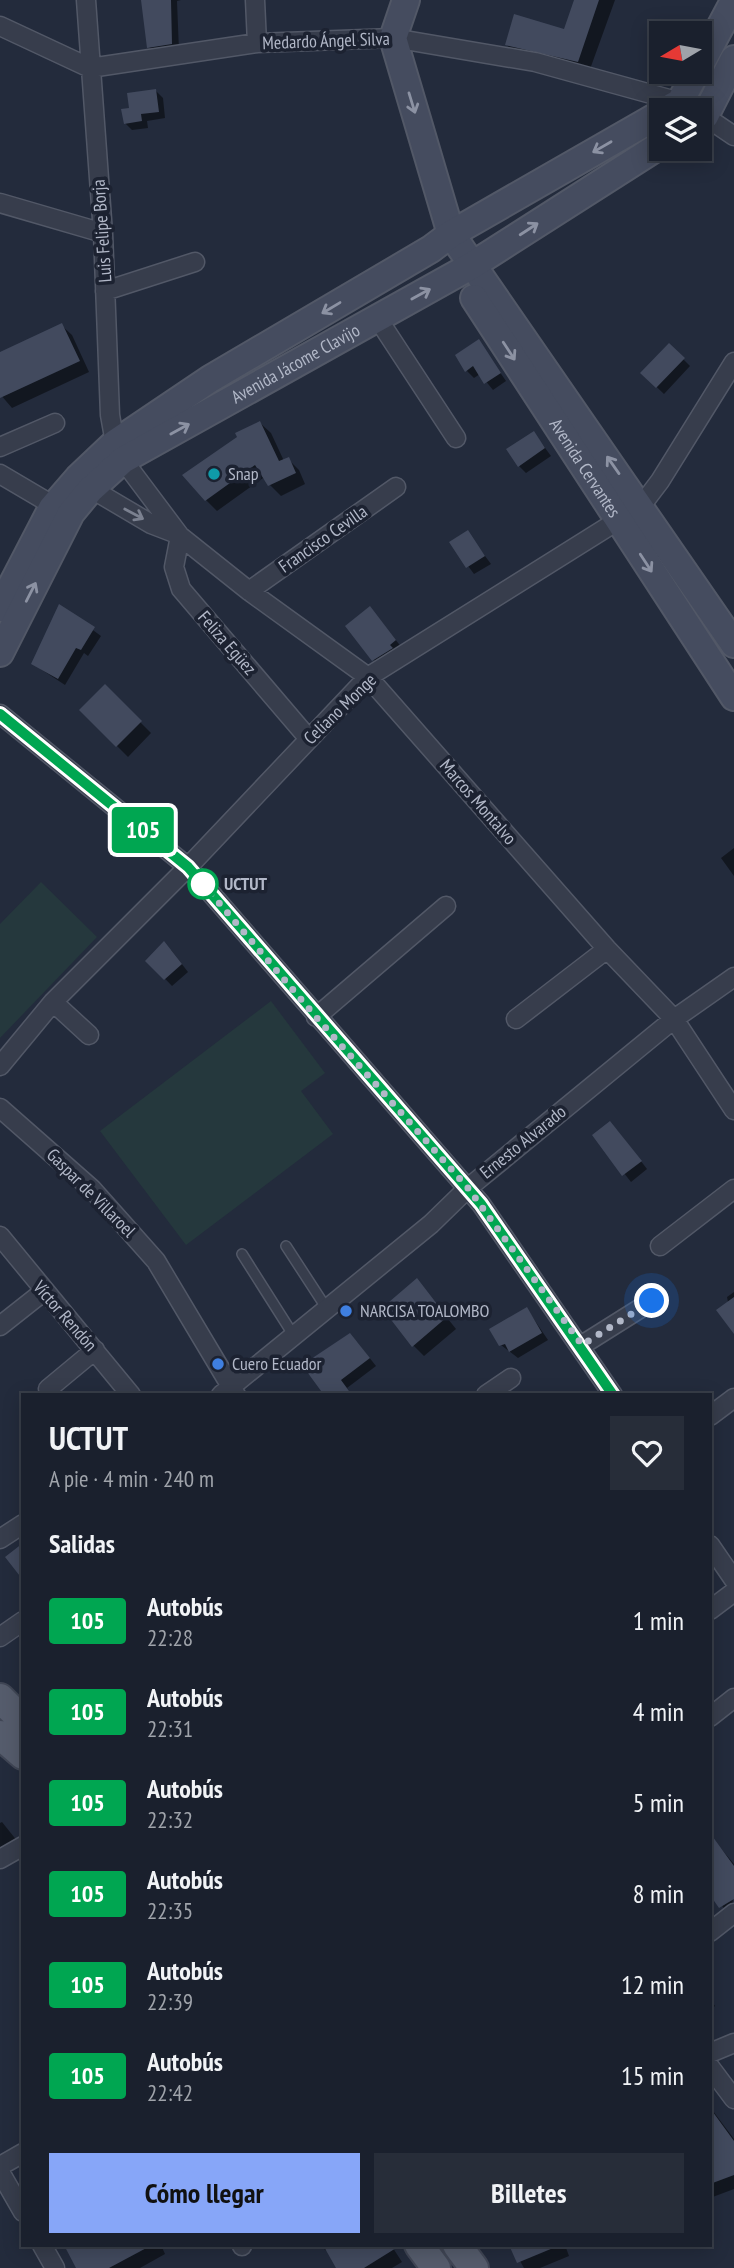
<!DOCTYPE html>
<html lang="es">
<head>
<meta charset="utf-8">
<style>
  body { margin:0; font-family:"PT Sans Narrow",sans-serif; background:#272d39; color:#f1f3f6; height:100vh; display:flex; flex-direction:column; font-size:26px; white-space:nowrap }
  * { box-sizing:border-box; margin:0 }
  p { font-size:23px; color:#9fa3aa }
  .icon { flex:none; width:38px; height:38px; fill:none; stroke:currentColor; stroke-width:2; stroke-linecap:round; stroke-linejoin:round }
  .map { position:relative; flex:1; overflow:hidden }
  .panel { position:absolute; left:21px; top:1393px; width:691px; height:854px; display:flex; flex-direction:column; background:#1a202d; border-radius:0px; box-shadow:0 4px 18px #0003,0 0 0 2px #383e49 }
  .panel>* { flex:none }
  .badge { padding:0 14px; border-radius:5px; font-size:24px; line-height:46px }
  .needle { width:46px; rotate:260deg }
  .tools { position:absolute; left:649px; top:21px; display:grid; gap:14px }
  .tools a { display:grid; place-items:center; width:63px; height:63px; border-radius:0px; background:#1a202d; box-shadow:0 4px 18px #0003,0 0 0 2px #383e49; font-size:35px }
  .you { position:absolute; width:35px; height:35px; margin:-18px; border:5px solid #fff; border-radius:50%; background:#1a73e8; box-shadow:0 0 0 10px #1a73e833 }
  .map>.badge { position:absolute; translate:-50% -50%; box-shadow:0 0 0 4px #fff }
  h2 { padding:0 28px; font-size:26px; line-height:63px }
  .round { display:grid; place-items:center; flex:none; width:74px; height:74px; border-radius:0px; background:#272d39 }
  .overview { display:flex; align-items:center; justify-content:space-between; height:119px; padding:0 28px }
  h1 { font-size:33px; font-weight:700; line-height:52px }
  .button { display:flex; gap:14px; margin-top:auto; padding:14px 28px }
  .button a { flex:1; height:80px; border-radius:0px; background:#87a6f8; color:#111; font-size:28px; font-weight:700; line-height:80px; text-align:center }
  .button a+a { background:#272d39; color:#f1f3f6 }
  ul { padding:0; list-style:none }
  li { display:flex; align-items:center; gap:21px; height:91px; padding:0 28px }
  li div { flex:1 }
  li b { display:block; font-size:26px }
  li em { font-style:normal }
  li .badge { min-width:77px; font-weight:700; text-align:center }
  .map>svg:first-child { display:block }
</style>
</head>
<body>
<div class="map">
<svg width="734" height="2268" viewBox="0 0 734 2268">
  <rect width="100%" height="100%" fill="#232b3c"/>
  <path fill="#25383d" d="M41,882L97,937L0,1038V924Z
    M271,1001L325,1073L301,1091L333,1134L186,1245L100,1131Z"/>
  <path fill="#0007" d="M156,0H181L177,1L179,51L156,54L149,47Z
    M576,0H615L589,72L518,56L507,45L565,32Z
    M156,91L163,98L165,118L147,121L148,128L132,130L125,123L131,110Z
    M61,325L72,335L89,372L12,408L0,394V354Z
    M479,342L506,381L493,390L480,374L474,378L467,371Z
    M669,345L690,366L664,394L642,373Z
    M260,423L271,433L284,461L288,459L299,470L305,484L281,496L263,478L217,511L206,500L240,437Z
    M534,433L551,456L526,473L519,466Z
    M467,532L491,564L474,574L451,543Z
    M60,606L101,636L88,656L84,653L65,685L33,664Z
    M377,616L402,648L381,667L374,660Z
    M105,687L151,733L128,757L81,710Z
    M734,848V876L721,858Z
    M171,950L188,972L172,986L148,961Z
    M617,1130L647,1169L631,1182L594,1135Z
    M417,1280L456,1329L424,1356L413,1345Z
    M734,1292V1333L727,1297Z
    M527,1309L548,1340L518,1358L501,1345Z
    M357,1342L376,1366L347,1388L352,1395H327Z
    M2,1822L18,1842L0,1853V1823Z
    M712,1838L734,1864L732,1918L710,1891Z
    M710,1999L715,2006L710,2010Z
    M710,2107L734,2139V2189L710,2198Z
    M71,2245H161L165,2254L140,2268H78Z
    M319,2245H391L402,2262L392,2268H338L328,2252Z
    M511,2245H565L569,2256L540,2268H524Z"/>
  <path fill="#424a5e" d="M141,0H171L172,44L147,48Z
    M574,0H599L578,62L505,45L514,14L564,29Z
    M156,89L159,112L141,114L142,121L124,124L121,109L129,108L127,93Z
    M62,323L80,361L0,398V352Z
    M479,339L501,373L484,384L473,366L465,372L455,355Z
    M669,343L685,358L656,388L640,373Z
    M260,421L279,461L289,457L296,473L268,486L255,465L205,501L182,475L237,437L235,433Z
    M534,431L545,448L518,467L506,449Z
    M468,530L485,556L466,568L449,542Z
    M59,604L95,627L81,650L76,648L58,679L31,664Z
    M370,606L396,640L390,645L393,648L372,661L345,626Z
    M105,684L142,721L116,747L79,710Z
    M164,941L182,964L164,980L145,961Z
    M610,1121L642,1161L622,1176L592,1135Z
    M417,1278L447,1317L412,1347L382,1308Z
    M734,1297V1334L716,1310Z
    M527,1307L542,1333L509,1352L505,1344L499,1346L489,1329Z
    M350,1333L370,1358L341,1380L352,1395H324L302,1365Z
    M23,1543V1580L5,1557Z
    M710,1833L734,1866V1899L719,1908L710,1895Z
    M710,2108L734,2141V2175L710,2184Z
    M64,2245H152L109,2268H76Z
    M323,2245H401L364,2268H336Z
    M509,2245H558V2246L517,2263Z"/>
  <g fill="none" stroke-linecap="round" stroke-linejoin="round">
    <g stroke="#525867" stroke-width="12">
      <path id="lane" d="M286,1246L327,1309
        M242,1254L294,1336"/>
    </g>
    <g stroke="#525867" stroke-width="21">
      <path id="street" d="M86,0L103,233L110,415L115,443L123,460L180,536L249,591L368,677L607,949L674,1019L734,1110
        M255,0L257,43
        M0,26L90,68L257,43L393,38L535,62L680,102L695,110
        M700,113L734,136
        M0,203L103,233
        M105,291L195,262
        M378,319L456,438
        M0,447L55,423
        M0,474L61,510
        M85,485L151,524L177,534
        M180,536L174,567L181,589L309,739
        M249,591L396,487
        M0,714L188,867L481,1204L613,1395
        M53,1002L89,1035
        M316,1017L446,906
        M516,1019L607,949
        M0,1066L53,1002L188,867L368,677L641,506L660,481L734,362
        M0,1108L92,1189L156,1261L236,1395
        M0,1236L131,1395
        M660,1246L734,1189
        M0,1326L43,1292
        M582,1345L652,1301
        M48,1389L95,1350
        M221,1395L431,1224L468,1188L674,1019L734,977
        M486,1395L511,1378
        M710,1416L734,1398
        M0,1539L23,1524
        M710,1545L734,1580
        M710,1610L734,1592
        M0,1637L23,1621
        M710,1717L734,1698
        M0,1859L23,1846
        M710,1932L734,1913
        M710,2053L734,2043
        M710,2067L734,2099
        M0,2166L23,2153
        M0,2172L23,2212
        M42,2245L55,2268
        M242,2246V2245"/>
    </g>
    <g stroke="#525867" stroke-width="30">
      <g id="secondary">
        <path d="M406,0L393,38L451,234L734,644"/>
        <path d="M700,65L734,1"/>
        <path d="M666,110L680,102L696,72"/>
        <path d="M700,120L705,116L734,59"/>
        <path id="s1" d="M474,298L734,697"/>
        <path d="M0,608L52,508L78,478L115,443L210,379L431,249L451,234L662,113"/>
        <path id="s2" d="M0,653L71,513L90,490L123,460L471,266L662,144"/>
      </g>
    </g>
    <g stroke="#404655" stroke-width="32">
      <path id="primary" d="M0,1698L23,1721
        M0,1735L23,1755
        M419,2245L436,2268
        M457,2245L474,2268"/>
    </g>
    <use href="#lane" stroke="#373d4c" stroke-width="9"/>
    <use href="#street" stroke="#373d4c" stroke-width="18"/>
    <use href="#secondary" stroke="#454c5f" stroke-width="26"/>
    <use href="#primary" stroke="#555c6c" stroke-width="28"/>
  </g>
  <defs><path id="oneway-shaft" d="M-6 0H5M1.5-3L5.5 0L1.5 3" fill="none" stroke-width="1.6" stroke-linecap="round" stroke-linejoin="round" transform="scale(1.75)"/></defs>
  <g stroke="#8c92a3">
    <use href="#oneway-shaft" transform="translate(412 103) rotate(73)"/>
    <use href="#oneway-shaft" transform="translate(602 147) rotate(150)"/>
    <use href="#oneway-shaft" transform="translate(529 229) rotate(-33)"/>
    <use href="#oneway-shaft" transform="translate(421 294) rotate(-29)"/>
    <use href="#oneway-shaft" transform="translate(331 308) rotate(149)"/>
    <use href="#oneway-shaft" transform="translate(509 351) rotate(57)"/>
    <use href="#oneway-shaft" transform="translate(180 429) rotate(-29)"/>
    <use href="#oneway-shaft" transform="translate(613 465) rotate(-125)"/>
    <use href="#oneway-shaft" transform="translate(646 563) rotate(57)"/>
    <use href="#oneway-shaft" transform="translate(31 592) rotate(-63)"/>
  </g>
  <use stroke="#7b8190" href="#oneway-shaft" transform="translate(134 514) rotate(28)"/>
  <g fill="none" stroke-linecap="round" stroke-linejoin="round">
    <g stroke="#fff" stroke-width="16">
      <path id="line" d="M0,714L188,867L481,1204L613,1395"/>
    </g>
    <use href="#line" stroke="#00a651" stroke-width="10"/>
    <path stroke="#b2b8c8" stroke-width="7" stroke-dasharray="0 12.6" d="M203,884L316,1017L468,1188L582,1345L652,1301"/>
  </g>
  <circle fill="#0f9aa8" stroke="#1c2231" stroke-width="2.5" cx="214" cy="474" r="7"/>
  <circle fill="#fff" stroke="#00a651" stroke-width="3.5" cx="203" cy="884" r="14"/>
  <g fill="#3f7fe0" stroke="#1c2231" stroke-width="2.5">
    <circle cx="346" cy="1311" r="7"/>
    <circle cx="218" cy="1364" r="7"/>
  </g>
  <g text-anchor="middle" stroke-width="7" stroke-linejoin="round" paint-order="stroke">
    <g font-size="18" fill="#b2b8c8" stroke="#1c2231">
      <text transform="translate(326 41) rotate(-2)" y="6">Medardo Ángel Silva</text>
      <text transform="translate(102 231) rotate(-94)" y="6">Luis Felipe Borja</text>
      <text dy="6" stroke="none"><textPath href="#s2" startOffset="429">Avenida Jácome Clavijo</textPath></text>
      <text dy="6" stroke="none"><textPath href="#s1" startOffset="203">Avenida Cervantes</textPath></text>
      <text transform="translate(323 539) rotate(-35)" y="6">Francisco Cevilla</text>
      <text transform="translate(227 643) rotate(49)" y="6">Feliza Egüez</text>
      <text transform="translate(340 709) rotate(-44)" y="6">Celiano Monge</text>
      <text transform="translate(478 802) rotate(49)" y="6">Marcos Montalvo</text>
      <text transform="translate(523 1142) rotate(-39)" y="6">Ernesto Alvarado</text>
      <text transform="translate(91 1193) rotate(45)" y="6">Gaspar de Villaroel</text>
      <text transform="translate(65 1316) rotate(49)" y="6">Víctor Rendón</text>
    </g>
    <g font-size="18" fill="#b2b8c8" stroke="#1c2231" text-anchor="start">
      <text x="228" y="480">Snap</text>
      <text x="360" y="1317">NARCISA TOALOMBO</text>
      <text x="232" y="1370">Cuero Ecuador</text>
    </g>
    <g font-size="18" font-weight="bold" fill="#b2b8c8" stroke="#1c2231" text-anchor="start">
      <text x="224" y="890">UCTUT</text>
    </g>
  </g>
</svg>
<div class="tools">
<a><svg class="needle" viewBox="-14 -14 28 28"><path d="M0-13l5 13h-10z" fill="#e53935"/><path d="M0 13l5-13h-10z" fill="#9fa3aa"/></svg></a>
<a><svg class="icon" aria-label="layers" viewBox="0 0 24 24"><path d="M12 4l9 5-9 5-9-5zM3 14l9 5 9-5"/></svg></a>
</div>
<div class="you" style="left:652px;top:1301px"></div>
<b class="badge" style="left:143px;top:830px;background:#00a651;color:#fff">105</b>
<section class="panel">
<div class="overview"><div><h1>UCTUT</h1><p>A pie · 4 min · 240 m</p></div><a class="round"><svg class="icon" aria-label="heart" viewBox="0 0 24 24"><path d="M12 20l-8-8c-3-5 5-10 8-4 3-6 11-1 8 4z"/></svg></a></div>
<h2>Salidas</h2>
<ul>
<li><span class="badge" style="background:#00a651;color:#fff">105</span><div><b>Autobús</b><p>22:28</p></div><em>1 min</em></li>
<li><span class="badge" style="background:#00a651;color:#fff">105</span><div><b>Autobús</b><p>22:31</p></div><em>4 min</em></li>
<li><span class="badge" style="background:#00a651;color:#fff">105</span><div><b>Autobús</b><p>22:32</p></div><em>5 min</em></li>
<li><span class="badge" style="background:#00a651;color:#fff">105</span><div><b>Autobús</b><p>22:35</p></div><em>8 min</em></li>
<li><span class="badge" style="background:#00a651;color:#fff">105</span><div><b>Autobús</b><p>22:39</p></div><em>12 min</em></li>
<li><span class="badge" style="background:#00a651;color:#fff">105</span><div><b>Autobús</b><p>22:42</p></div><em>15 min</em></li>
</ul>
<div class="button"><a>Cómo llegar</a><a>Billetes</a></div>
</section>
</div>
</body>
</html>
